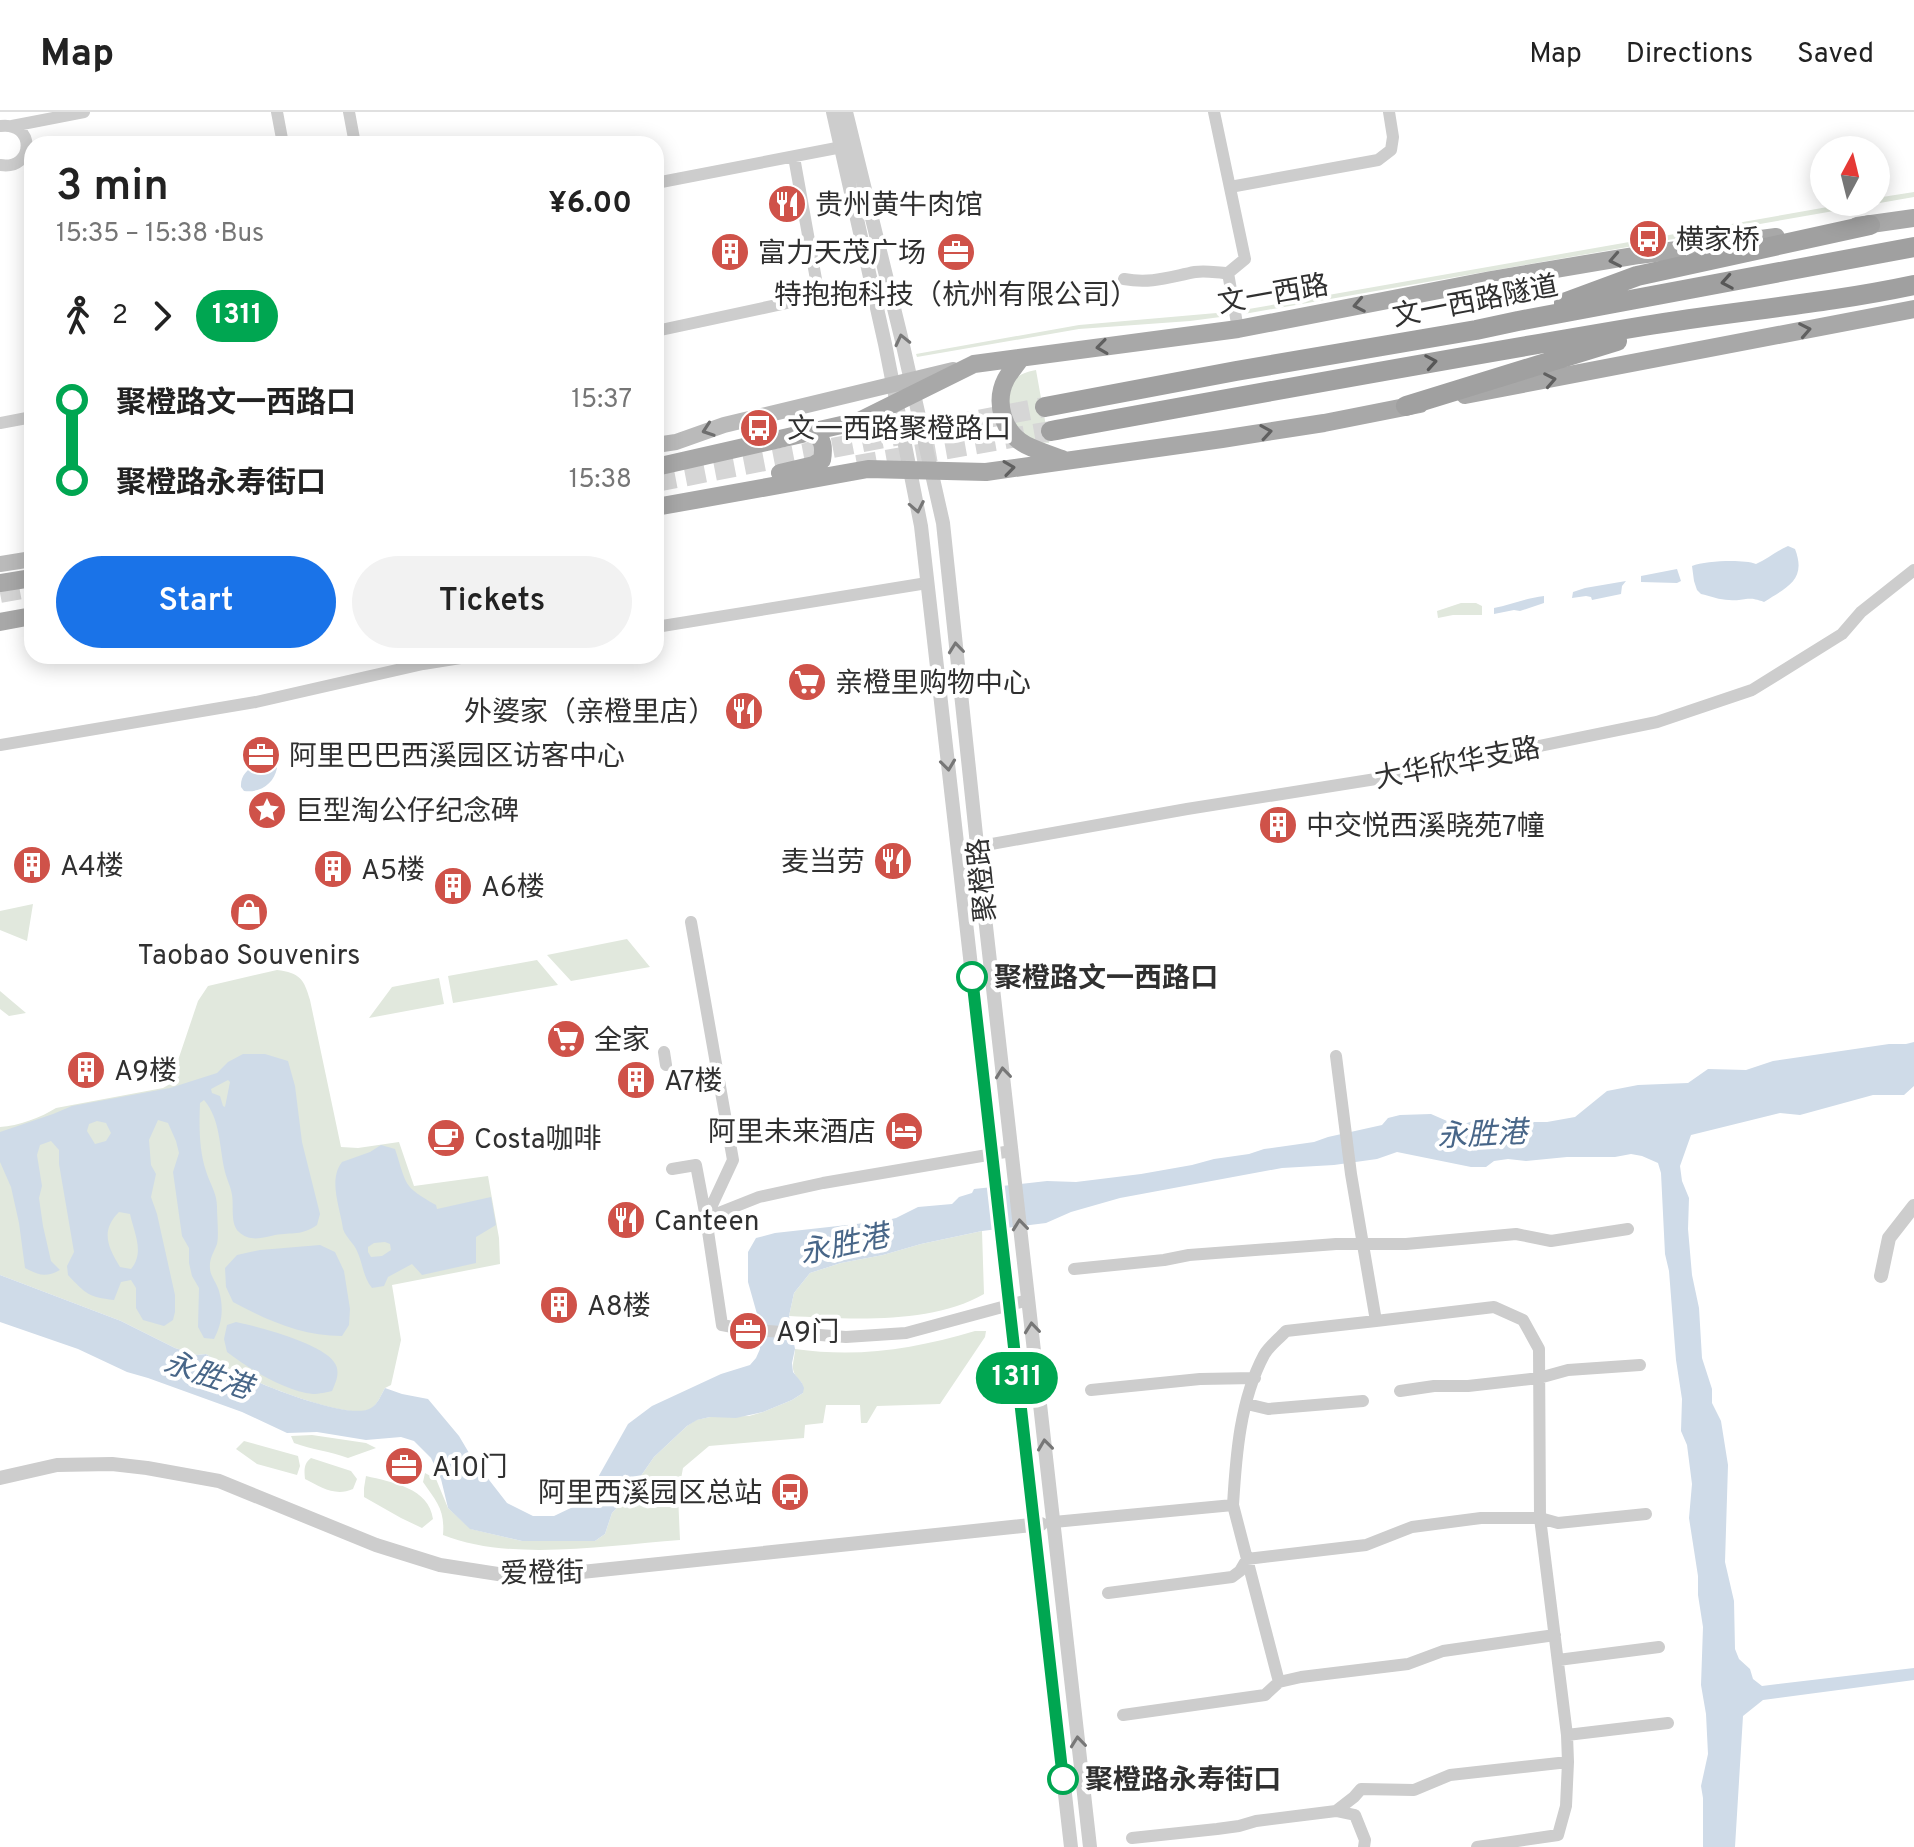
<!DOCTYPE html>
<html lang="en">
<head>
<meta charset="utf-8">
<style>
  body { margin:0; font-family:Overpass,"Noto Sans SC",sans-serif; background:#f2f2f2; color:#222; height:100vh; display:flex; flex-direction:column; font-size:30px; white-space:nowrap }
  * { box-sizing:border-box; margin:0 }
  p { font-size:26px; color:#767676 }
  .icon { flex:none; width:44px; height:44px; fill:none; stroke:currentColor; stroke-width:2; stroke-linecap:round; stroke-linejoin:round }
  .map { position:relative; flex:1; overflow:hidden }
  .details { position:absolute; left:24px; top:24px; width:640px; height:528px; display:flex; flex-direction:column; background:#fff; border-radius:24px; box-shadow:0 4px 20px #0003 }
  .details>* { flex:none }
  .badge { padding:0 16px; border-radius:26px; font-size:28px; line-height:52px }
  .needle { width:52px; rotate:7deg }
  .buttons { position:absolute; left:1810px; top:24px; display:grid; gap:16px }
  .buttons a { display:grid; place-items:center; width:80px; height:80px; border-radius:50%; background:#fff; box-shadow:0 4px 20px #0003; font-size:40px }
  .map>.badge { position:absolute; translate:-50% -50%; box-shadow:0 0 0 4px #fff }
  .legs { display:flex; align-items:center; gap:12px; height:88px; padding:0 32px; font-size:26px }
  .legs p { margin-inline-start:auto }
  .overview { display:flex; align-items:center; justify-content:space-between; height:136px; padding:0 32px }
  h1 { font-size:44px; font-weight:600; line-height:60px }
  .button { display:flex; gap:16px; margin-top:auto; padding:16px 32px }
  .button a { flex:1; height:92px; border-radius:48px; background:#1a73e8; color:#fff; font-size:32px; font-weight:600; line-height:92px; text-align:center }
  .button a+a { background:#f2f2f2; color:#222 }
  ul { padding:0 32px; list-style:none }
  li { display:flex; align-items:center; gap:28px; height:80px; font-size:30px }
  li i { display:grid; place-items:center; width:12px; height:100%; margin:0 10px; background:currentColor }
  li i::after { content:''; width:20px; height:20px; margin:-10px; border:6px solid; border-radius:50%; background:#fff }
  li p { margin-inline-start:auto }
  li:first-child i { background:linear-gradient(#0000 50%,currentColor 0) }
  li:last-child i { background:linear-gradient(currentColor 50%,#0000 0) }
  header { display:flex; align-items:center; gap:48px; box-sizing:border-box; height:112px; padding:0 40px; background:#fff; border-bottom:2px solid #e0e0e0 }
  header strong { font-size:38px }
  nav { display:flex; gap:44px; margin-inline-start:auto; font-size:28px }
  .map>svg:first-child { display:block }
</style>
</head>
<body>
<header>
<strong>Map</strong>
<nav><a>Map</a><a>Directions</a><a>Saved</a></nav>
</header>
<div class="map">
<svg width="1914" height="1735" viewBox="0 0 1914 1735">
  <rect width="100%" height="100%" fill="#fff"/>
  <path fill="#e1e8dd" d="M1914,80V85L1244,202L1243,198L1856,90H1876V86Z
    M1228,200V204L1190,209L1079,217L917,245L916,242L1079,213Z
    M1036,258L1049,331L1034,330L1019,322L1005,287C1013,268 1015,262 1036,258Z
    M1461,491H1476L1482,494V503H1453L1438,506L1437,499Z
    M33,792L27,829L0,818V799Z
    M627,827L650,855L571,869L547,843Z
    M537,848L558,873L453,891L448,864Z
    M277,858C300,861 304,867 310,888L341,1035L358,1036L399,1030L414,1074L488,1064L499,1126L500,1152L392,1173L401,1228L391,1273L385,1276C381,1283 378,1292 371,1297C349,1310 250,1268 227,1256C220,1252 213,1246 206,1242L197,1243L175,1236L121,1209L0,1163V1015C18,1014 42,1005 56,996L163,976L170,972L198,889L208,874Z
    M439,866L444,892L369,906L392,875Z
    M0,879L26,901L9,904L0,897Z
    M982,1119L984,1182C930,1213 849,1207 789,1204L794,1181L810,1161L841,1151L883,1143L921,1132Z
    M975,1219H986L985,1225L940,1292L877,1294L867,1311H861L860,1293H826L823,1311L805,1313L804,1326L709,1334L683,1356L678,1383L680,1428C609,1433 510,1450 443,1423C445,1398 437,1390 423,1370L425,1361L436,1367L448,1396L471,1417L522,1429H595L605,1422L612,1401L625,1387L654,1345L687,1314L696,1308L710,1305L749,1304L763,1300L792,1288L803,1281L802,1271C788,1257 794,1254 795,1237C859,1246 914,1237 975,1219Z
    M312,1323L366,1331L376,1336L348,1346C330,1339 312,1338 294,1331L291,1324Z
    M244,1329L298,1344L300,1354L297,1363L257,1352L236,1337Z
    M311,1346L351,1359L357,1367L353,1377C335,1385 321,1375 305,1367C304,1358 304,1351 311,1346Z
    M366,1364C392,1370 429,1376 433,1407L422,1416L401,1406L364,1385V1376Z"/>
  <path fill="#cfdbe8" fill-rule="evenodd" d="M1788,434L1795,437C1807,468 1787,475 1764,490C1745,483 1745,490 1729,488C1720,488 1710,484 1701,482L1697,478L1694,469L1692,454C1706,449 1742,447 1756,452C1768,447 1776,439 1788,434Z
    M1677,457L1681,469L1677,471L1641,470V464Z
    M1626,469L1622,474L1621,482L1592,488L1591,485L1586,484L1572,486L1573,480L1585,476Z
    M1544,484V491L1520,499L1514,498L1494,502V496C1511,493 1526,486 1544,484Z
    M266,650L273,651L277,656C274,672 260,681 244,679L241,675C240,660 253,653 266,650Z
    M1914,930V974L1904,983H1873L1800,1003L1780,1001L1691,1023L1680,1054L1682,1069L1689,1086L1688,1117L1692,1163L1699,1196L1702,1246L1712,1277V1291L1721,1309L1728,1353L1725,1450L1734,1489L1735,1537L1739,1547L1750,1557L1753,1567L1762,1574L1914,1556V1568L1763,1588L1743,1604L1735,1735H1703V1686L1701,1674L1708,1642L1706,1602L1701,1573L1703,1515L1698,1483V1464L1689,1406L1692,1372L1687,1333L1681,1319L1682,1287L1676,1248L1669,1159L1665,1142L1661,1061L1658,1051L1642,1044L1631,1042L1615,1045H1567L1526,1049L1508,1047L1494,1049L1486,1055H1471L1397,1040L1377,1047L1334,1053L1282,1056L1120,1086L1071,1100L1046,1111L982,1119L921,1132L883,1143L841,1151L810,1161L794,1181L789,1204L795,1237L792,1251L793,1260L802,1271L804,1276L803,1281L792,1288L763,1300L736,1306L710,1305L697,1308L687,1314L654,1345L625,1387L612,1401L605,1422L595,1429H522L470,1417L448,1396L441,1367L431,1346L414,1329L401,1325L366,1328L317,1320L287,1321L242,1300L148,1266L127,1260L78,1237L0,1210V1163L121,1209L175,1236L197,1243L206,1242C213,1246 220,1252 227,1256C250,1268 349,1310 371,1296C378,1292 381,1283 385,1276L402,1282L428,1287L459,1324L472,1346L507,1391L533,1404H554L575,1394L592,1376L628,1312L652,1294L721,1262L750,1253L756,1246L760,1237L757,1202L748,1170V1140L756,1126L775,1121L883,1109L896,1106L918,1095L952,1092L959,1085L972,1081L974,1077L1047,1069L1076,1070L1141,1062L1192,1053L1214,1047L1249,1042L1264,1037L1314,1030L1328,1025L1382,1013L1388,1006L1400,1003L1431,1002L1447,1009L1464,1012L1473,1009L1489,1017H1509L1532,1010H1547L1575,1005L1607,979L1638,973L1688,971L1708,957L1746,958L1773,949L1889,932H1906Z
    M243,942H265L288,949L295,974L302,1030L320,1102L317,1113C301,1124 293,1120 275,1123C262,1126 250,1130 239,1120C230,1112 234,1094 232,1083C231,1075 227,1068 225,1060C219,1035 221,1008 204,988L200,991C199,1013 199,1038 206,1059C210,1072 217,1081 217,1095C217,1104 219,1124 217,1132C214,1140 209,1147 210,1156C210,1164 217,1171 219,1179C224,1196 222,1212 214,1227L204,1226L198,1215L199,1176L192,1164L189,1151V1136L182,1124L173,1060L179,1041L176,1029L168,1011L158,1008L149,1028L151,1053L156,1062L151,1085L157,1102L175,1183V1200L173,1208L164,1214L143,1208L136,1196V1176L131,1168L121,1170L114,1188C88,1185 86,1182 68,1163L67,1154L74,1140L59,1052V1038L51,1029L40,1033L37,1043L42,1074L39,1086L43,1114L51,1149L60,1158C45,1166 39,1163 25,1156L19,1111L11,1075L0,1050V1020L53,1002L72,994L170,976L217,961L228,950ZM228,968L230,970L225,995L223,994L220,984L212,981L211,977ZM97,1009L106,1011L111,1021L106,1029L95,1032L87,1019L89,1012ZM119,1100L130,1102C134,1121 145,1140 131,1157L120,1155C108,1135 100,1119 119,1100Z
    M381,1033L395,1037C407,1073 402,1074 436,1093L437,1097L491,1085L496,1113L476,1125V1151L422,1163L412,1152L388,1165L384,1174L372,1176C363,1165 363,1152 357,1139C354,1131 346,1126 343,1117C340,1095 328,1068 342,1050L370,1040ZM385,1130L390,1132L391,1138L382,1144L371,1145L368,1140V1135L374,1131Z
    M320,1133L335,1140L344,1159L350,1197L349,1213L342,1224C302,1224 268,1209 233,1190L226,1175L225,1156L237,1143L260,1138Z
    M236,1210C259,1215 321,1231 334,1250C341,1259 336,1270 332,1279C327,1280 319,1282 313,1282C285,1279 249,1257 227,1240L224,1227L227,1213Z"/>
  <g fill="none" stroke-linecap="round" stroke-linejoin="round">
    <path stroke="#d6d6d6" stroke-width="20" stroke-dasharray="20 10" stroke-linecap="butt" d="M857,353L1051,319
      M656,370L1045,295
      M0,481L32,475"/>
    <path stroke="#cdcdcd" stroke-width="12" d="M277,0L283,32
      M349,0L355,32
      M1214,0L1245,147L1228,161
      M0,14C36,9 35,59 0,53
      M12,14L84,0
      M656,71L847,34
      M1230,75L1378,48L1391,38L1393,25L1389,0
      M1124,167C1151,172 1169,165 1195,160C1206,158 1218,161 1228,161L1238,217
      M656,219L819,184L794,45
      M0,311L32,305
      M656,515L927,471
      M0,633L256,590L423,552L473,544
      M958,738L1187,697L1382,666L1657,610L1752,578L1842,522L1861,500L1914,458
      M691,810L733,1048L706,1106L722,1213L743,1217L846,1225L906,1221L1028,1188
      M664,940L666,953
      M1336,944L1351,1062L1376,1209L1494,1195L1523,1208L1539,1237L1540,1406L1567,1623L1568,1650L1566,1694L1558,1723L1477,1735
      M672,1057L696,1053L706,1106L759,1085L823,1071L1011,1039
      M1074,1157L1164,1148L1189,1143L1336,1132H1406L1516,1122L1551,1129L1628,1117
      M1091,1278L1200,1267L1255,1266
      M1400,1279L1434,1274H1468L1539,1266L1568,1258L1640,1253
      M1247,1292L1268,1297L1363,1289
      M1233,1393L1279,1570
      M1054,1410L1233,1393C1236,1343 1240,1288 1264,1243C1269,1234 1279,1227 1286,1219L1376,1209
      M1108,1481L1232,1465L1240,1459L1247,1447L1366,1433L1412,1415L1481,1406H1540L1558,1411L1646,1402
      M1558,1548L1659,1535
      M1123,1603L1265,1583L1279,1570L1301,1565L1408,1552L1443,1539L1555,1523
      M1567,1623L1668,1611
      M1336,1699L1355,1703L1365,1728L1364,1735
      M1132,1726L1217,1717L1239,1714L1256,1709L1336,1699L1354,1685L1361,1677L1414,1678L1450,1663L1568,1650"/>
    <path stroke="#cdcdcd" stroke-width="14" d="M833,0L885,232L921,414L1071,1735
      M846,0L902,229L943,411L980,761L1090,1735
      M1881,1164L1889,1126L1914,1094
      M0,1366L57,1353L112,1352L147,1356L219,1369L376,1433L440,1453L524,1466L1041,1412"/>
    <path stroke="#bababa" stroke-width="16" d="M656,333L676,330L724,313L953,258
      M0,452L32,447"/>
    <path stroke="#a8a8a8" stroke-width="18" d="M1857,114L1914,106
      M1021,246C1016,253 1010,260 1006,267C994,290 1003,321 1026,333C1038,339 1051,343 1062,347
      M1465,283L1914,197
      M656,355L859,309L974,252L1238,217L1491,168L1639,143L1776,125
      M780,361L814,353L822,348C825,330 822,322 803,321
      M656,395L868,357L986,360L1222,327L1324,311L1420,292
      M0,471L32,466
      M0,510L32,504"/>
    <path stroke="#a0a0a0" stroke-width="20" d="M1564,191L1637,164L1870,113
      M1406,294L1617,229
      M1045,295L1236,259L1476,218L1518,209L1914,135
      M1051,319C1249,283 1446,247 1644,214C1734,199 1825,192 1914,173"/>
  </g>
  <defs><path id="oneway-chevron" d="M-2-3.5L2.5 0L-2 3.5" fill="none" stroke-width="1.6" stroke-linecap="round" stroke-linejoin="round" transform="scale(2)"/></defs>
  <g stroke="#606060">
    <use href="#oneway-chevron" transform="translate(1615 148) rotate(169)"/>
    <use href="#oneway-chevron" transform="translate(1359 193) rotate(169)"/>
    <use href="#oneway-chevron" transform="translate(1805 218) rotate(-11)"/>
    <use href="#oneway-chevron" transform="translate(1102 235) rotate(172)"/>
    <use href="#oneway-chevron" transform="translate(1550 268) rotate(-11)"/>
    <use href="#oneway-chevron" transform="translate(1266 320) rotate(-9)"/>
    <use href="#oneway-chevron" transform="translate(1009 356) rotate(-8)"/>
  </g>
  <g stroke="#575757">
    <use href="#oneway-chevron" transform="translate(1727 170) rotate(170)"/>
    <use href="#oneway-chevron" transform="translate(1431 250) rotate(-10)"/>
  </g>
  <g stroke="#777">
    <use href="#oneway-chevron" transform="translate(902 228) rotate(-103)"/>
    <use href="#oneway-chevron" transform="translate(917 395) rotate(79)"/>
    <use href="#oneway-chevron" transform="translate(956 536) rotate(-96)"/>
    <use href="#oneway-chevron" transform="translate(948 653) rotate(83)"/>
    <use href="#oneway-chevron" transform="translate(1003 961) rotate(-96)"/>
    <use href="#oneway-chevron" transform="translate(1020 1113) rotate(-96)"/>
    <use href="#oneway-chevron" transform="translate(1032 1216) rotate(-96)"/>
    <use href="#oneway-chevron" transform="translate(1045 1333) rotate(-97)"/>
    <use href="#oneway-chevron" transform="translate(1078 1630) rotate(-96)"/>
  </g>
  <use stroke="#6e6e6e" href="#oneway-chevron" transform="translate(708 318) rotate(161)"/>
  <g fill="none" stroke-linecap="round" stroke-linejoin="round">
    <g stroke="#fff" stroke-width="18">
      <path id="line-1" d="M972,865L1063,1667"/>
    </g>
    <use href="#line-1" stroke="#00a651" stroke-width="12"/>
  </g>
  <defs>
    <g id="restaurant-disc" transform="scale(2)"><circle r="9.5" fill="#cf5249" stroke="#fff"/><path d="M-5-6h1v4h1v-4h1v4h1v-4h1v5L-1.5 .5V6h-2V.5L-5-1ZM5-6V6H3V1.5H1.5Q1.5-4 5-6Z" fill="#fff"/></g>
    <g id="bus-disc" transform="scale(2)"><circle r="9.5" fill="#cf5249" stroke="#fff"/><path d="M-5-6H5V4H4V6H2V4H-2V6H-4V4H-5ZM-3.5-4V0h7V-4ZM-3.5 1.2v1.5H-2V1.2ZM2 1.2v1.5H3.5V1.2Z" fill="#fff"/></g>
    <g id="building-disc" transform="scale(2)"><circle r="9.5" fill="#cf5249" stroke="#fff"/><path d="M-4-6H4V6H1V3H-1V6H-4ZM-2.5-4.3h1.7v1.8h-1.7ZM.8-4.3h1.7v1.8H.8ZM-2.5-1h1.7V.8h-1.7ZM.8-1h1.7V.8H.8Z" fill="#fff"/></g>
    <g id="office-disc" transform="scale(2)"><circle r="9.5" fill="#cf5249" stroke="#fff"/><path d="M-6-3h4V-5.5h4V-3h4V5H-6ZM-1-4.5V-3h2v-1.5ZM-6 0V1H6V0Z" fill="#fff"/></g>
    <g id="supermarket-disc" transform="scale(2)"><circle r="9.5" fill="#cf5249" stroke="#fff"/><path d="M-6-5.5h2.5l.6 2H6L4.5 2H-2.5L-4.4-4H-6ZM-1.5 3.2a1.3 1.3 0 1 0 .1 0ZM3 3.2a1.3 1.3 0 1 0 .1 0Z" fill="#fff"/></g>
    <g id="sight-disc" transform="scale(2)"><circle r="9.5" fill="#cf5249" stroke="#fff"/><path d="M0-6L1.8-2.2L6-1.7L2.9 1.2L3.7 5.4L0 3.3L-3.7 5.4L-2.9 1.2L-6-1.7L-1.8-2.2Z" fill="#fff"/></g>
    <g id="shop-disc" transform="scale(2)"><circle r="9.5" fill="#cf5249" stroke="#fff"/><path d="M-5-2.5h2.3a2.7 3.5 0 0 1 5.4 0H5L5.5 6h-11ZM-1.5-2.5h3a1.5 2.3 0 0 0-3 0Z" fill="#fff"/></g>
    <g id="hotel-disc" transform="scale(2)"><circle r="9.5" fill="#cf5249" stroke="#fff"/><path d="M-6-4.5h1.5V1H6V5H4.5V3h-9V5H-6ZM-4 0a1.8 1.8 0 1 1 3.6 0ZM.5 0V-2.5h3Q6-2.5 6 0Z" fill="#fff"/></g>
    <g id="cafe-disc" transform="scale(2)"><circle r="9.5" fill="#cf5249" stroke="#fff"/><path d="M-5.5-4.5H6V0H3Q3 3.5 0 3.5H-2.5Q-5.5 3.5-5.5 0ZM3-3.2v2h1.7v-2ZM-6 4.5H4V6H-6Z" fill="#fff"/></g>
  </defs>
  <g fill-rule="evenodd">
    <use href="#restaurant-disc" x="787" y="92"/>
    <use href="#bus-disc" x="1648" y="127"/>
    <use href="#building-disc" x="730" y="140"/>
    <use href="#office-disc" x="956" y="140"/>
    <use href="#bus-disc" x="759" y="316"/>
    <use href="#supermarket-disc" x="807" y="570"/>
    <use href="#restaurant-disc" x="744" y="599"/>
    <use href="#office-disc" x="261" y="643"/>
    <use href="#sight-disc" x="267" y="698"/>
    <use href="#building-disc" x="1278" y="713"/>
    <use href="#restaurant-disc" x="893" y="749"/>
    <use href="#building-disc" x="32" y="753"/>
    <use href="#building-disc" x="333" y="757"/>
    <use href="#building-disc" x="453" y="774"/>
    <use href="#shop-disc" x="249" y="800"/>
    <use href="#supermarket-disc" x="566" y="927"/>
    <use href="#building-disc" x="86" y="958"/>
    <use href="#building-disc" x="636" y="968"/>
    <use href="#hotel-disc" x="904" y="1019"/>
    <use href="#cafe-disc" x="446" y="1026"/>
    <use href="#restaurant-disc" x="626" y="1108"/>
    <use href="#building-disc" x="559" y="1193"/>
    <use href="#office-disc" x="748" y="1219"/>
    <use href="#office-disc" x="404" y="1354"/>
    <use href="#bus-disc" x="790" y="1380"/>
  </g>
  <g fill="#fff" stroke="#00a651" stroke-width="4">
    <circle cx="972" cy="865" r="14"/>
    <circle cx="1063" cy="1667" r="14"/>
  </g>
  <g text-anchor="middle" stroke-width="8" stroke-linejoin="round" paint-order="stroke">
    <g font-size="28" fill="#303030" stroke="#fff" text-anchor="start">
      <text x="815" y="102">贵州黄牛肉馆</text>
      <text x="1676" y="137">横家桥</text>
      <text x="758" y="150">富力天茂广场</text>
      <text x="956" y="192" text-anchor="middle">特抱抱科技（杭州有限公司）</text>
      <text x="787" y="326">文一西路聚橙路口</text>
      <text x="835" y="580">亲橙里购物中心</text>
      <text x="716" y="609" text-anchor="end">外婆家（亲橙里店）</text>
      <text x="289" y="653">阿里巴巴西溪园区访客中心</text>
      <text x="295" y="708">巨型淘公仔纪念碑</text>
      <text x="1306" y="723">中交悦西溪晓苑7幢</text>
      <text x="865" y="759" text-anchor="end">麦当劳</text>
      <text x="60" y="763">A4楼</text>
      <text x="361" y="767">A5楼</text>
      <text x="481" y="784">A6楼</text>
      <text x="249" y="852" text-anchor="middle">Taobao Souvenirs</text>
      <text x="594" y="937">全家</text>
      <text x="114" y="968">A9楼</text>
      <text x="664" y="978">A7楼</text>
      <text x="876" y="1029" text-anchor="end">阿里未来酒店</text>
      <text x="474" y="1036">Costa咖啡</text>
      <text x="654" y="1118">Canteen</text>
      <text x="587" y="1203">A8楼</text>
      <text x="776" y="1229">A9门</text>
      <text x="432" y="1364">A10门</text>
      <text x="762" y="1390" text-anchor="end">阿里西溪园区总站</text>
    </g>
    <g font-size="28" fill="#303030" stroke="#fff">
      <text transform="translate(1273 181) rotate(-10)" y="10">文一西路</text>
      <text transform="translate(1475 188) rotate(-11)" y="10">文一西路隧道</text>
      <text transform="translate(1457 650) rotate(-11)" y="10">大华·欣华支路</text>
      <text transform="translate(981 768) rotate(-96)" y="10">聚橙路</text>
      <text transform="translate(542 1460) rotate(-1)" y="10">爱橙街</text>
    </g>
    <g font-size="28" font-weight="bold" fill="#303030" stroke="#fff" text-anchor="start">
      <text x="994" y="875">聚橙路文一西路口</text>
      <text x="1085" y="1677">聚橙路永寿街口</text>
    </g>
    <g font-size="30" font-style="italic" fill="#486688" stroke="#fff">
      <text transform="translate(1482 1022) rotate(-3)" y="10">永胜港</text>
      <text transform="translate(844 1132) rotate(-12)" y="10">永胜港</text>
      <text transform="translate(208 1263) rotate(18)" y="10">永胜港</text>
    </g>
  </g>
</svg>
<div class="buttons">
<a><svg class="needle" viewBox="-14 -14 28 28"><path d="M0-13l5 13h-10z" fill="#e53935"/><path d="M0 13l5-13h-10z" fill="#767676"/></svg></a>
</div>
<b class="badge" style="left:1017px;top:1266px;background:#00a651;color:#fff">1311</b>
<section class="details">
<div class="overview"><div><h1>3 min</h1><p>15:35 – 15:38 · Bus</p></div><b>¥6.00</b></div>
<div class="legs"><svg class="icon" aria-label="walk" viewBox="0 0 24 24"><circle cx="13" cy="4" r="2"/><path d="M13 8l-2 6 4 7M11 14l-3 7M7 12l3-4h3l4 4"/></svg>2<svg class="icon" aria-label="forward" viewBox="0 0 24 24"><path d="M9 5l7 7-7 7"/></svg><b class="badge" style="background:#00a651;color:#fff">1311</b></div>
<ul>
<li><i style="color:#00a651"></i><b>聚橙路文一西路口</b><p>15:37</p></li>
<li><i style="color:#00a651"></i><b>聚橙路永寿街口</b><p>15:38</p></li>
</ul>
<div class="button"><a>Start</a><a>Tickets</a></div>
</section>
</div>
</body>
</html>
